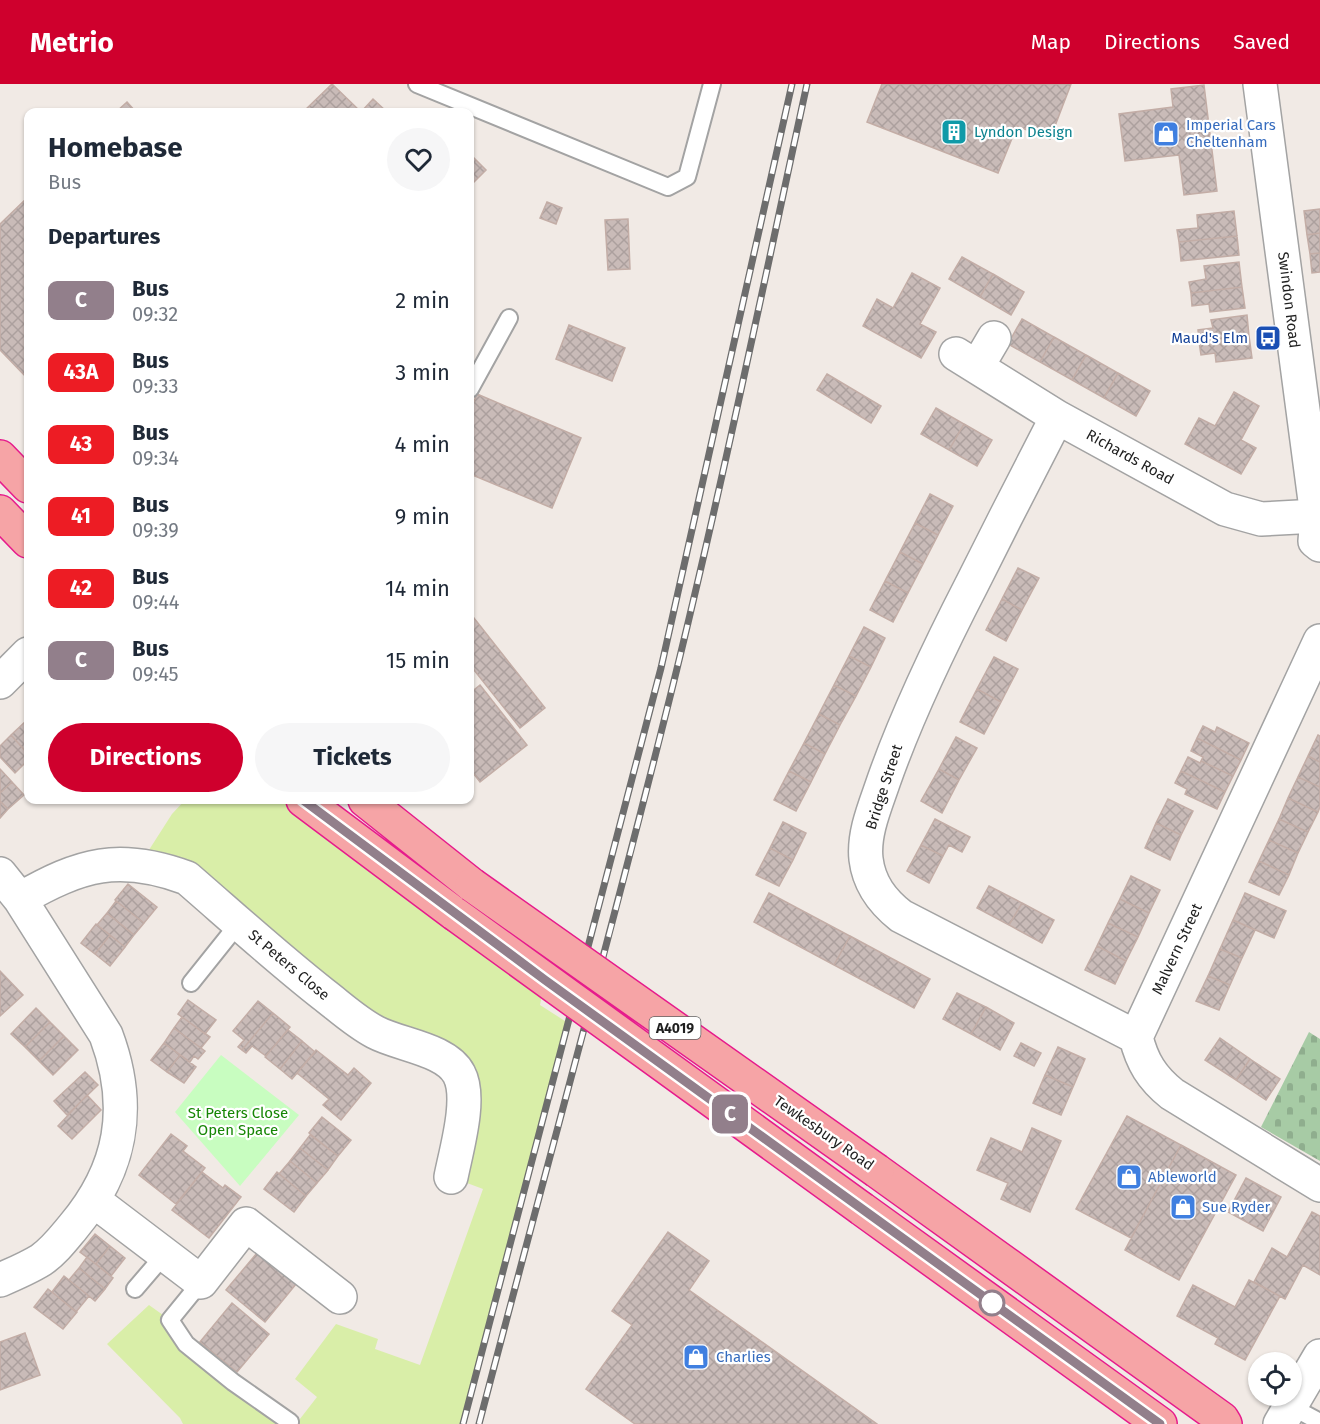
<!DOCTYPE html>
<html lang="en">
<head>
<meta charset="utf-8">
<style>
  body { margin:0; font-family:"Fira Sans",sans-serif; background:#f6f6f7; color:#1f2937; height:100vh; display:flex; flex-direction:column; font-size:22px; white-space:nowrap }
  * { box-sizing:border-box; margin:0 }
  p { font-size:20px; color:#747a83 }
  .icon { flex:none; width:33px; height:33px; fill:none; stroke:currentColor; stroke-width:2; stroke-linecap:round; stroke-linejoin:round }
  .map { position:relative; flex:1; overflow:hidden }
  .panel { position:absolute; left:24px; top:24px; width:450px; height:696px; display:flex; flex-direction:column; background:#fff; border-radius:12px; box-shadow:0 2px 4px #0004 }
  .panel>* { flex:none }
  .badge { padding:0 12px; border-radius:9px; font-size:21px; line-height:39px }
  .controls { position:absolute; left:1248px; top:1268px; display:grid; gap:12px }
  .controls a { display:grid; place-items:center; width:54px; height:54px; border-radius:50%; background:#fff; box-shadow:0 2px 4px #0004; font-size:30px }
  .map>.badge { position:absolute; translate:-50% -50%; box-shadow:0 0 0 3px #fff }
  h2 { padding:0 24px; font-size:22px; line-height:54px }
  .round { display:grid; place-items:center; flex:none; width:63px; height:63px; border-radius:32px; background:#f6f6f7 }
  .overview { display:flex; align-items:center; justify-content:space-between; height:102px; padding:0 24px }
  h1 { font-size:28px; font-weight:700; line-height:45px }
  .action { display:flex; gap:12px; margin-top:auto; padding:12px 24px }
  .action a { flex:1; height:69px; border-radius:36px; background:#cf002d; color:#fff; font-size:24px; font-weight:700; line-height:69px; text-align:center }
  .action a+a { background:#f6f6f7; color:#1f2937 }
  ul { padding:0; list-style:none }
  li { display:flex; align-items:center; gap:18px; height:72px; padding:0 24px }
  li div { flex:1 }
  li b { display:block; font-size:22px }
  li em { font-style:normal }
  li .badge { min-width:66px; font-weight:700; text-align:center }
  header { display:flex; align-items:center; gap:36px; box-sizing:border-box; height:84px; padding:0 30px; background:#cf002d; color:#fff }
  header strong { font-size:28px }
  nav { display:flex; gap:33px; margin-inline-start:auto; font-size:21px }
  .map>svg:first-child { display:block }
</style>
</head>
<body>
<header>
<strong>Metrio</strong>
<nav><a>Map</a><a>Directions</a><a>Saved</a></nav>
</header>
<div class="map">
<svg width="1320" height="1340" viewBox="0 0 1320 1340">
  <defs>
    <pattern id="cemetery-stones" width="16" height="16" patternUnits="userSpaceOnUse" patternTransform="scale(1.5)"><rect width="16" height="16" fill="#a7cba5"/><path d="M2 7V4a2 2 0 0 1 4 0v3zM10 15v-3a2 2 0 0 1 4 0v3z" fill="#8fae8e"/></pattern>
    <pattern id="building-cross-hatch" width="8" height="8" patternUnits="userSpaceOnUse" patternTransform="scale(1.5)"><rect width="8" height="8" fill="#c9bbb8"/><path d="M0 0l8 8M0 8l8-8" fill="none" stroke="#aca09e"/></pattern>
  </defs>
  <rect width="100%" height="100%" fill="#f1eae5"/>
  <path fill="#d9eea8" d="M185,716H303L545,896L540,921L568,939L463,1340H296L317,1313L295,1295L336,1240L378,1255L375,1265L420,1281L483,1105L451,1093L464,1004L140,780L172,730Z
    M149,1221L170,1236L289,1340H183L180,1334L107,1260Z"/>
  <path fill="url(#cemetery-stones)" d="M1309,948L1320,955V1077L1261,1043Z"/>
  <path fill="#c8fdc0" d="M221,971L299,1031L240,1102L175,1028Z"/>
  <path fill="url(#building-cross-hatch)" stroke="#c3ada6" stroke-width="1.5" d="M332,0L361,28L373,15L387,28H303Z
    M882,0H1071L1050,55L1017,42L998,89L867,38Z
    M1204,1L1217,107L1184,111L1179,71L1125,77L1119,30L1173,23L1171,5Z
    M127,18L136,28H116Z
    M470,70L486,86L470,102Z
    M28,113V292L27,294L0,266V140Z
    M547,118L562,124L556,140L540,134Z
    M1320,125V149L1307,151L1304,127Z
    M1234,127L1237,152L1179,158L1177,146L1198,144L1197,131Z
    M628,135L630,185L608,186L605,136Z
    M1320,149V169L1310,170L1307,151Z
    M1237,152L1239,171L1181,177L1179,158Z
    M1320,169V188L1312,189L1310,170Z
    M962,173L993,190L980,213L949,195Z
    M1239,178L1242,203L1191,209L1189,198L1206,195L1204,182Z
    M912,189L940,204L920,240L936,248L921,274L863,242L877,215L893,224Z
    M993,190L1024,208L1011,231L980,213Z
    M1242,203L1245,224L1210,228L1209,220L1192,222L1191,209Z
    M1247,231L1249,252L1199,258L1198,246L1213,244L1211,236Z
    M1022,235L1054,253L1040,278L1008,260Z
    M569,241L625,264L612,297L556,275Z
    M1249,252L1252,274L1216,278L1215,269L1201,271L1199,258Z
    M1054,253L1086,271L1072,296L1040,278Z
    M1086,271L1118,289L1104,314L1072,296Z
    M1118,289L1150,307L1136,332L1104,314Z
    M827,290L881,322L871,339L817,306Z
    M1234,308L1259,322L1241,356L1256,364L1241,390L1185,360L1199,334L1215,342Z
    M477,310L581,354L552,424L470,390V327Z
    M936,324L964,340L949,366L921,350Z
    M964,340L992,356L977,382L949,366Z
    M930,410L953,422L938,451L915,439Z
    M915,439L938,451L923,480L900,468Z
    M900,468L923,480L908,509L885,497Z
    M1018,484L1039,494L1022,526L1002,515Z
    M885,497L908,509L893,538L870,526Z
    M1002,515L1022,526L1006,557L986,546Z
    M470,529L545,624L520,644L470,581Z
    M864,543L885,554L871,583L849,572Z
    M849,572L871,583L856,612L834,601Z
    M994,573L1018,585L1001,618L977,605Z
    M480,601L527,661L480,698L470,685V609Z
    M834,601L856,612L840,641L819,630Z
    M977,605L1001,618L984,650L960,638Z
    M819,630L840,641L825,670L804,659Z
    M27,636L28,637V670L11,651Z
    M1203,642L1215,648L1217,643L1249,659L1241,676L1197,654Z
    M11,651L28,670V676L15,689L0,673V662Z
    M1318,651L1320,652V678L1308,672Z
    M956,653L977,664L959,696L939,685Z
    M1197,654L1241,676L1233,692L1201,677L1203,673L1191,667Z
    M804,659L825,670L811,698L789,687Z
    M1308,672L1320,678V703L1298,693Z
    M1188,673L1200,679L1201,677L1233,692L1225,708L1181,687Z
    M0,685L12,698L0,709Z
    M939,685L959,696L942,729L921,717Z
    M789,687L811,698L796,727L774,716Z
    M1181,687L1225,708L1217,725L1185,710L1187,705L1175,699Z
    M1298,693L1320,703V723L1318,728L1288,714Z
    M12,698L24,711L8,725L0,717V709Z
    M1288,714L1318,728L1308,748L1279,735Z
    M1168,715L1193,727L1181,751L1156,739Z
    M0,717L8,725L0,734Z
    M935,735L970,753L962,768L949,761L943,772L921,761Z
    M1279,735L1308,748L1298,769L1269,756Z
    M783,738L806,749L793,776L770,764Z
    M1156,739L1181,751L1170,776L1145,764Z
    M1269,756L1298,769L1289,791L1259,777Z
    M921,761L943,772L929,799L907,787Z
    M770,764L793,776L779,802L756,791Z
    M1259,777L1289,791L1279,811L1249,798Z
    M1131,792L1160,806L1149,829L1120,815Z
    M128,800L157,823L144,839L115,816Z
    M989,802L1022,819L1009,841L977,824Z
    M769,809L850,852L834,881L754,838Z
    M1245,809L1286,827L1274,854L1233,836Z
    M1120,815L1149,829L1138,853L1108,839Z
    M116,817L144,839L134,851L107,829Z
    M1022,819L1054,836L1042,859L1009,841Z
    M107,829L134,851L125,863L97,841Z
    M1233,836L1255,846L1242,874L1220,865Z
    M1108,839L1138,853L1126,877L1097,862Z
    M96,840L110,851L95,870L81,859Z
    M110,851L125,863L110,882L95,870Z
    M850,852L930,895L914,924L834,881Z
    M1097,862L1126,877L1115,900L1085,886Z
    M1220,865L1242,874L1230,901L1208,892Z
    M0,887L23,911L0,932Z
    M1208,892L1230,901L1219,926L1196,917Z
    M957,909L986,923L971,950L943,935Z
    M188,916L216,936L205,950L178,930Z
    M258,917L273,929L242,966L238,963L244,956L233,947Z
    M986,923L1014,939L1000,966L971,950Z
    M36,924L50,938L25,963L11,950Z
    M273,929L290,943L266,972L252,962L246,969L242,966Z
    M182,933L210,953L201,964L174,944Z
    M50,938L64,952L39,977L25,963Z
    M174,944L205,967L198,975L194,972L190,978L164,959Z
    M288,946L302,957L280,985L265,973Z
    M64,952L78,966L53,991L39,977Z
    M1220,954L1250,975L1236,996L1205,976Z
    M302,957L315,968L292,995L280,985Z
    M164,959L180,971L167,988L151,976Z
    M1021,959L1041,969L1034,982L1014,972Z
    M1058,963L1085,975L1073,1003L1045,991Z
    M316,966L348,991L354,984L371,999L341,1036L323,1021L329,1015L297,989Z
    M180,971L196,983L184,999L167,988Z
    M1250,975L1280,995L1266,1016L1236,996Z
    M85,988L98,1001L67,1031L54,1017Z
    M1045,991L1073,1003L1061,1031L1033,1019Z
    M87,1011L101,1026L72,1055L58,1042Z
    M1127,1032L1181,1061L1131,1154L1076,1125Z
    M322,1033L351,1056L338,1072L309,1049Z
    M1032,1044L1061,1057L1030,1128L1001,1115L1008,1099L977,1086L991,1054L1022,1068Z
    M171,1050L187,1062L183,1067L205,1084L176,1120L139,1091Z
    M310,1051L338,1072L328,1086L300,1064Z
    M1181,1061L1236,1091L1179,1196L1125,1166Z
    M300,1064L328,1086L317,1099L290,1077Z
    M290,1077L317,1099L306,1112L279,1090Z
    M202,1088L223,1104L225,1101L241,1113L209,1154L172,1126Z
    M277,1088L306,1112L294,1128L264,1105Z
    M1246,1094L1281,1113L1263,1147L1228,1128Z
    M1312,1128L1320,1132V1191L1303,1181L1285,1215L1254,1198L1272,1164L1287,1173Z
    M668,1148L709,1177L689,1206L877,1340H635L586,1305L632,1241L612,1227Z
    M95,1150L110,1162L96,1180L80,1168Z
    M110,1162L125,1174L111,1192L96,1180Z
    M257,1169L296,1200L265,1238L226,1206Z
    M87,1173L113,1194L105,1205L79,1184Z
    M79,1184L105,1205L95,1217L69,1196Z
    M64,1192L89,1212L76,1228L52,1208Z
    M1249,1196L1280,1212L1245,1276L1215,1260L1218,1254L1177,1232L1193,1201L1235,1223Z
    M48,1205L77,1228L63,1245L34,1223Z
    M232,1219L269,1250L237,1288L200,1258Z
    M25,1249L40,1291L0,1306V1258Z"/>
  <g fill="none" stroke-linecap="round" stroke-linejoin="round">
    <g stroke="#a3a3a3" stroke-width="20">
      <path id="service" d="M417,0L668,103L687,93L712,0
        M470,305L509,234
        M191,899L239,839
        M201,1198L170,1236L186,1260L233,1298L290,1338
        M135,1205L165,1170
        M1292,1323L1320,1338"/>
    </g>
    <g stroke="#a3a3a3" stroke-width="36">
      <path id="minor" d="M956,270L1057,333L1225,425L1261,435L1317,432
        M977,283L994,254
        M1057,333C1028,389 1000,444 972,500C939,564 908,628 884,696C876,720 863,749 866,775C869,800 882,817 901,832L1136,953
        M1320,557L1136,953C1142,978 1152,994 1172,1010L1320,1101
        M0,598L28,570
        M0,790L20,815L106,951C133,1023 122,1085 73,1143C63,1155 54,1167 41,1176C28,1184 14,1190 0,1196
        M20,815C81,780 119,769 187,794C232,833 276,873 323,910C340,923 356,938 375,948C399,961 446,965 459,990C472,1014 456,1067 451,1093
        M93,1116L201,1198L246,1140L340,1213
        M1280,1340L1320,1272"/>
    </g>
    <g stroke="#a3a3a3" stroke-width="36">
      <path id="tertiary" d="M1260,0L1317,432L1315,457L1320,461"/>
    </g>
    <g stroke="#e61b8c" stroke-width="36">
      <path id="trunk" d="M0,373L28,402
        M0,428L28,457
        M303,716L455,830
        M365,716L472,801
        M877,1087L1222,1335L1225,1340
        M862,1125L1160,1340"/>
    </g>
    <use href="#service" stroke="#fff" stroke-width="16"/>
    <use href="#minor" stroke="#fff" stroke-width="33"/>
    <use href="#tertiary" stroke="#fff" stroke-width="33"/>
    <use href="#trunk" stroke="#f6a4a6" stroke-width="33"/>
    <g stroke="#6d6d6d" stroke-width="7">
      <path id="rail" d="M463,1340L661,584L792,0
        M479,1340C543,1096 610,854 671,609C721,407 763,203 807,0"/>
    </g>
    <use href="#rail" stroke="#fff" stroke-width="4.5" stroke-dasharray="14" stroke-linecap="butt"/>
    <g stroke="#e61b8c" stroke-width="36" stroke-linecap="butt">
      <path id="trunk-bridge" d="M472,801L877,1087
        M455,830L862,1125"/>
    </g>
    <use href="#trunk-bridge" stroke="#f6a4a6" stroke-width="33"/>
  </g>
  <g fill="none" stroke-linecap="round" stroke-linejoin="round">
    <g stroke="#fff" stroke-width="14">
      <path id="line" d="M303,716L545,896L1160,1340"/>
    </g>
    <use href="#line" stroke="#927f8b" stroke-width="9"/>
  </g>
  <defs>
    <g id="building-square" transform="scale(1.35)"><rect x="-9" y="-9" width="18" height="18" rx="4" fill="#0f9aa8" stroke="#fff"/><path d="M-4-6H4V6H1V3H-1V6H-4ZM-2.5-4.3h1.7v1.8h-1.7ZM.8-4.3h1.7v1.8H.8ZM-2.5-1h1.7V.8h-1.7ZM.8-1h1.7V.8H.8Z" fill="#fff"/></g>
    <g id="shop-square" transform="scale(1.35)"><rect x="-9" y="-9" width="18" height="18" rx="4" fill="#3f7fe0" stroke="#fff"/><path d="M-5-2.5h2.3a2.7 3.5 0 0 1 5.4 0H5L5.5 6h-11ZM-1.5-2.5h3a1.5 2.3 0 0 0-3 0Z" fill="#fff"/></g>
    <g id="bus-square" transform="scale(1.35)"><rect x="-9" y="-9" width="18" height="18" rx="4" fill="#1a4fb4" stroke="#fff"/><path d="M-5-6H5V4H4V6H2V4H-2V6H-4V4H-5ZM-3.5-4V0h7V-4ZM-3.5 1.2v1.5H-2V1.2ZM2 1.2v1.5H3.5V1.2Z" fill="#fff"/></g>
  </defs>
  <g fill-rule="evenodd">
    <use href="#building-square" x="954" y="48"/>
    <use href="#shop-square" x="1166" y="50"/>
    <use href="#bus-square" x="1268" y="254"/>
    <use href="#shop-square" x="1129" y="1093"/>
    <use href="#shop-square" x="1183" y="1123"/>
    <use href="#shop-square" x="696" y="1273"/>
  </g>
  <circle fill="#fff" stroke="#927f8b" stroke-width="3" cx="992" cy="1219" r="12"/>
  <g text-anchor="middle" stroke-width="4.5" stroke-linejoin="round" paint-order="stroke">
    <rect fill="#fff" stroke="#626262" stroke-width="1.5" x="649.5" y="933" width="51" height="22" rx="4.5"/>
    <g font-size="14" font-weight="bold" fill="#1f1f1f">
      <text x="675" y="949">A4019</text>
    </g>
    <g font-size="15" fill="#366cbe" stroke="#fff" text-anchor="start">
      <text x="1186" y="46">Imperial Cars<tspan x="1186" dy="17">Cheltenham</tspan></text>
      <text x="1148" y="1098">Ableworld</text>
      <text x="1202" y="1128">Sue Ryder</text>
      <text x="716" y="1278">Charlies</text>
    </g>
    <g font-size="15" fill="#0d838f" stroke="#fff" text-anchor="start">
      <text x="974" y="53">Lyndon Design</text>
    </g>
    <g font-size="15" fill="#1f1f1f" stroke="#fff">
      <text transform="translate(1289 216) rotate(83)" y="5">Swindon Road</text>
      <text transform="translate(1130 373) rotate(29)" y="5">Richards Road</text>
      <text transform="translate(884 703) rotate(-72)" y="5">Bridge Street</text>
      <text transform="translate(1177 865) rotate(-65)" y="5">Malvern Street</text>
      <text transform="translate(289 881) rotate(40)" y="5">St Peters Close</text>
      <text transform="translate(824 1049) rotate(35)" y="5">Tewkesbury Road</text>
    </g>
    <g font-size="15" fill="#164399" stroke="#fff" text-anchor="end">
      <text x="1248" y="259">Maud's Elm</text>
    </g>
    <g font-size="15" fill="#168605" stroke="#fff">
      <text x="238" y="1034">St Peters Close<tspan x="238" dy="17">Open Space</tspan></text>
    </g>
  </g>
</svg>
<div class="controls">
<a><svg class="icon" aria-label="locate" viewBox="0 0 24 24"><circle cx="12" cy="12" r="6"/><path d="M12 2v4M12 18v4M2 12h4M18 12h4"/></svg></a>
</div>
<b class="badge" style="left:730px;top:1030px;background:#927f8b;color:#fff">C</b>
<section class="panel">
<div class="overview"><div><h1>Homebase</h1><p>Bus</p></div><a class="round"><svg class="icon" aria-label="heart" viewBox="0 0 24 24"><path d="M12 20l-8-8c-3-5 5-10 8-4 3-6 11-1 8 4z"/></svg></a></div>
<h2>Departures</h2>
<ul>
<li><span class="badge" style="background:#927f8b;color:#fff">C</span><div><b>Bus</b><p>09:32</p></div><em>2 min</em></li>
<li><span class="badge" style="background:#ed1c24;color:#fff">43A</span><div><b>Bus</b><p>09:33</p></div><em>3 min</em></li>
<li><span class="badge" style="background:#ed1c24;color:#fff">43</span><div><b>Bus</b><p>09:34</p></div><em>4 min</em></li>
<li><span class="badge" style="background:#ed1c24;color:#fff">41</span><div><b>Bus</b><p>09:39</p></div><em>9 min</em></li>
<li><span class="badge" style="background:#ed1c24;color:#fff">42</span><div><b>Bus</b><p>09:44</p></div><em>14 min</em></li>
<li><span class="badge" style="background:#927f8b;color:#fff">C</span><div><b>Bus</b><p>09:45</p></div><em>15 min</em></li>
</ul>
<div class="action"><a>Directions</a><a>Tickets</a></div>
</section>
</div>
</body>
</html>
